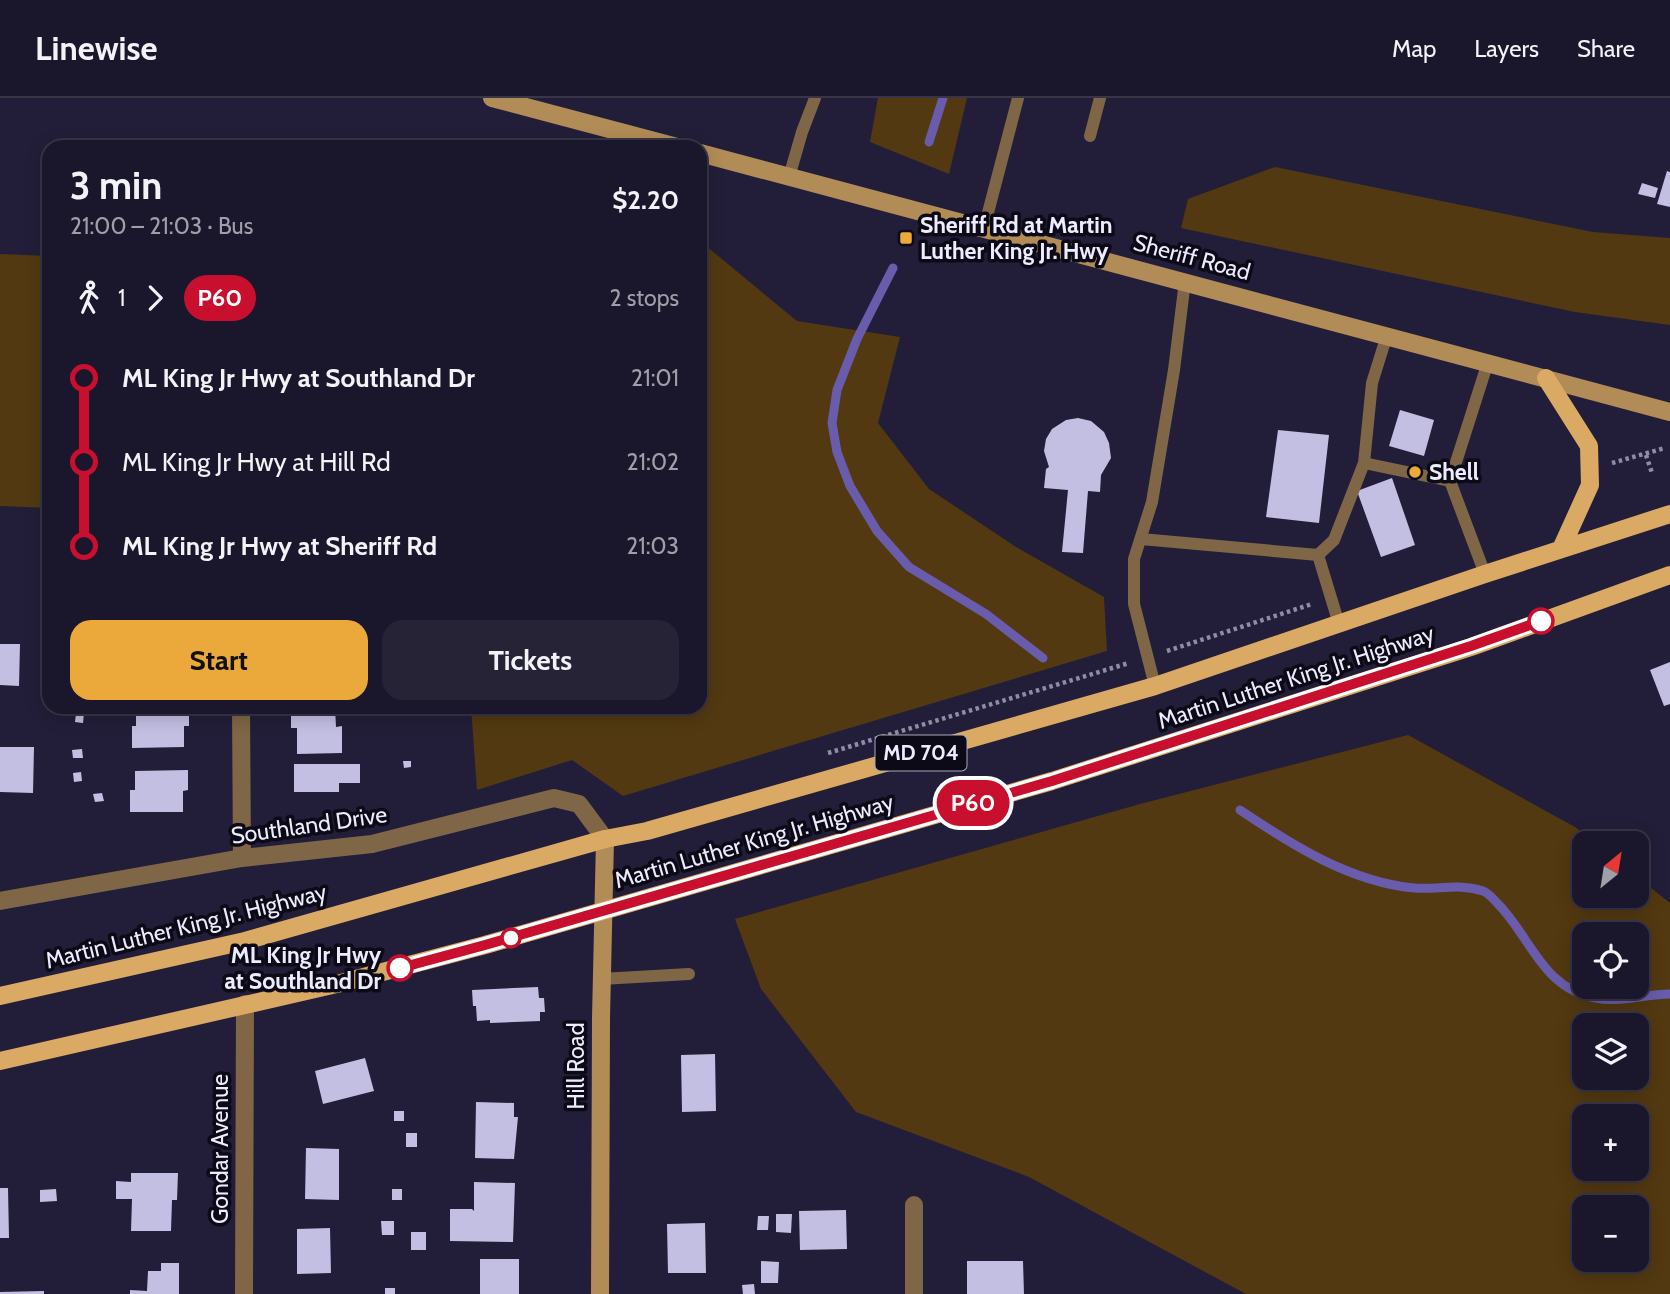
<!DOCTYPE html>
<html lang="en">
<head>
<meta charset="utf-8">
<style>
  body { margin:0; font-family:Cabin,sans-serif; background:#272337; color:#f1f3f6; height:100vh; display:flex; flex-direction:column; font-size:26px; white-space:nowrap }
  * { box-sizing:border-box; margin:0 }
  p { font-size:23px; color:#9f9fa9 }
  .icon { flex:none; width:38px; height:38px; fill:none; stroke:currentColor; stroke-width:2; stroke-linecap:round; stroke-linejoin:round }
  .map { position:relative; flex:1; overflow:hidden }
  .side { position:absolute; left:42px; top:42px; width:665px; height:574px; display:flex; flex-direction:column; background:#1a162b; border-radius:21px; box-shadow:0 4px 18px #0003,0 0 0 2px #383547 }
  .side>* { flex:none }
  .badge { padding:0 14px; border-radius:23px; font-size:24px; line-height:46px }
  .needle { width:46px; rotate:30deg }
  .fabs { position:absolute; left:1572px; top:733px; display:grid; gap:14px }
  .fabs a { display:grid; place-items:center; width:77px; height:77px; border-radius:14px; background:#1a162b; box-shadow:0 4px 18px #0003,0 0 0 2px #383547; font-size:35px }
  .map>.badge { position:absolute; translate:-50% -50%; box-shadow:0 0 0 4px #fff }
  .legs { display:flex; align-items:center; gap:10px; height:77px; padding:0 28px; font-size:23px }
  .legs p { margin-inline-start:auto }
  .overview { display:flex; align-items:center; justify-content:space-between; height:119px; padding:0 28px }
  h1 { font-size:38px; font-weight:700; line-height:52px }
  .primary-button { display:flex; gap:14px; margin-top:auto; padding:14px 28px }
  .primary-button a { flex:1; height:80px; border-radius:21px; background:#eca93b; color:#111; font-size:28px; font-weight:700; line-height:80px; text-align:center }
  .primary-button a+a { background:#272337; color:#f1f3f6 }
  ul { padding:0 28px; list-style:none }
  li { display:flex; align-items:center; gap:24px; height:84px; font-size:26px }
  li i { display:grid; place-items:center; width:10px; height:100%; margin:0 9px; background:currentColor }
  li i::after { content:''; width:18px; height:18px; margin:-9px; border:5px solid; border-radius:50%; background:#1a162b }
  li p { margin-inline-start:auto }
  li:first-child i { background:linear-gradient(#0000 50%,currentColor 0) }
  li:last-child i { background:linear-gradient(currentColor 50%,#0000 0) }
  header { display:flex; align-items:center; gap:42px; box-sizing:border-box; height:98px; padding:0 35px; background:#1a162b; border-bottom:2px solid #383547 }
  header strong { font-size:33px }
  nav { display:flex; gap:38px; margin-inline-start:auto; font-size:24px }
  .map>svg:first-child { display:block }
</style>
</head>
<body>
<header>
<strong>Linewise</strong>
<nav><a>Map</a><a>Layers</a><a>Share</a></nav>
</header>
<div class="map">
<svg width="1670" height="1196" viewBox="0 0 1670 1196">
  <rect width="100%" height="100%" fill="#221e39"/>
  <path fill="#523911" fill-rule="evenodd" d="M878,0H967L949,76L870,44Z
    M1275,69L1593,134L1670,140V227L1575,214L1181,130L1188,101Z
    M700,143L797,223L900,239L878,325L929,391L1016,449L1104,499L1107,553L623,698L572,662L477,692L471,609H700Z
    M0,156L49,158V410L0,408Z
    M1408,637L1575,729L1596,745L1584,746V798H1636V778L1670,805V1196H1246L1029,1079L856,1014L761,891L735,821L1140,706ZM1636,836V889H1584V836ZM1584,928H1636V980H1584ZM1636,1018V1071H1584V1018ZM1584,1110H1636V1162H1584Z"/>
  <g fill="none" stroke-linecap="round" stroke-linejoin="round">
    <path stroke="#695cac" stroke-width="9" d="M929,44L943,0
      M893,170L857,241L837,292L832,325L837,354L850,388L877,433L909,469L986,516L1043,560
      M1240,712C1292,747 1350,784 1414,790C1438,792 1460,785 1483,793C1489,795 1494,802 1499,807C1531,840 1543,891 1596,900C1621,905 1645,896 1670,896"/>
  </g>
  <path fill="#c2bfe3" d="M1667,73L1670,74V109L1657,106Z
    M1642,85L1658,90L1655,100L1638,96Z
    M1400,312L1434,322L1424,358L1389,348Z
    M1078,320L1091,323L1104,334L1109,345L1111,360L1101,377L1100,394L1088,393L1083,455L1062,454L1068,392L1044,390L1046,371L1049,369L1044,353L1046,341L1052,331L1066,322Z
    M1278,332L1329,337L1319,425L1266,419Z
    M1392,380L1415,447L1381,459L1357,393Z
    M0,546H20L19,588L0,587Z
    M1670,564V606L1664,608L1650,572Z
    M50,609H67V614H51Z
    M136,609H189V628H184V649L132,650V628H136Z
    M291,609H335L336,629L342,628V655L297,656V630H291Z
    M76,615H84L83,625L75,624Z
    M0,649H34L33,695L0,694Z
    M82,651L83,660H73L72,652Z
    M403,663H411V669L404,670Z
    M294,666H360V685H339V694H294Z
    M188,672V692L183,693V714H130V692H135V673Z
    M81,674L82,683L74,684L73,675Z
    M102,695L104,703L95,704L93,696Z
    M538,889L539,900H544L545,914H540V923L490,925V922L477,923L476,908H473L472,892Z
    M715,956L716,1013L682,1014L681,957Z
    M365,960L374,993L323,1006L315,973Z
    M476,1004L514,1005V1019H518L514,1061L475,1060Z
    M394,1013H404V1023H394Z
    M406,1035H417V1049H406Z
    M306,1050L339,1051V1102L305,1101Z
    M131,1075H178L177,1102H172L171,1133H131L132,1101H116V1083L131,1084Z
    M474,1084L515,1085L513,1144L450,1143V1111H472L474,1113Z
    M0,1090H8L9,1140H0Z
    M56,1091L57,1103L40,1104V1092Z
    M392,1091H402V1102H392Z
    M846,1112L847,1151L800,1152L799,1113Z
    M776,1116H792L791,1135L776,1134Z
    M758,1118H769L768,1132H757Z
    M381,1123H394V1137H382Z
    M705,1125L706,1175H668L667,1126Z
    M330,1130L331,1175L297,1176V1131Z
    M411,1134H426V1152H411Z
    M480,1161H519V1196H480Z
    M761,1163L779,1164L778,1185H761Z
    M967,1163H1023L1024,1196H967Z
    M161,1165H179V1196H130V1192L147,1193L148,1173H161Z
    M754,1186L755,1196H743L742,1187Z
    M385,1190H395V1196H385Z
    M44,1193V1196H0V1194Z"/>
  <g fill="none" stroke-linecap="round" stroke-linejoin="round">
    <path stroke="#8f8da3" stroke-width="4.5" stroke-dasharray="3.5 3.5" stroke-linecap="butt" d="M1646,357L1652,375
      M1612,365L1665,350
      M1167,553L1312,506
      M828,655L1129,565"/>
    <path stroke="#7e6646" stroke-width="12" d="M1090,38L1100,0
      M789,79L802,34L815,0
      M984,130L1018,0
      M1364,365L1450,383
      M1141,441L1318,457
      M1485,476L1450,383L1488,264
      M1339,526L1318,457L1334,442L1364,365L1372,285L1387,237
      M1155,588L1134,506V461L1152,404L1174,272L1185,183
      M601,881L689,876"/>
    <path stroke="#7e6646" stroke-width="18" d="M241,609L242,760
      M0,803L242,760L372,746L554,700L579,706L605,741
      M914,1107V1196
      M244,1196L245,906"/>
    <path stroke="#b28c57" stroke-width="18" d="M492,0L677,49
      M700,55L1670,314
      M600,1196L601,920L605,741"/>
    <path stroke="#daaa64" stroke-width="18" d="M1546,280L1589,348L1590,387L1561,451
      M0,898L245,843L605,741L647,733L1155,588L1485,476L1670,416
      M0,963L341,885L485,847L1052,683L1471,549L1670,477"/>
  </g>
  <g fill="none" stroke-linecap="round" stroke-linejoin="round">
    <g stroke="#fff" stroke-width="16">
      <path id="line-1" d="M400,870L485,847L1052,683L1471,548L1541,523"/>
    </g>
    <use href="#line-1" stroke="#c8102e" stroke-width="10"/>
  </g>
  <g fill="#eca93b" stroke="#0c0a16" stroke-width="2.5">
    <rect x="899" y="133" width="14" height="14" rx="3.5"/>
    <circle cx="1415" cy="374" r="7"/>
  </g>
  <g fill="#fff" stroke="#c8102e" stroke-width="3.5">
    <circle cx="1541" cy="523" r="12"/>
    <circle cx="511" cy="840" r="9"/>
    <circle cx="400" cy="870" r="12"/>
  </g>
  <g text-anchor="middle" stroke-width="7" stroke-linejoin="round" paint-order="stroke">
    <rect fill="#0c0a16" stroke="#aaa8b8" stroke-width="2" x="875.5" y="637.5" width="91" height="35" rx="5"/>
    <g font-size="21" font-weight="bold" fill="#edecfe">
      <text x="921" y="662">MD 704</text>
    </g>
    <g font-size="23" font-weight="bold" fill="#edecfe" stroke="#0c0a16" text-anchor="start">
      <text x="920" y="135">Sheriff Rd at Martin<tspan x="920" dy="26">Luther King Jr. Hwy</tspan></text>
      <text x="1429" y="382">Shell</text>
    </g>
    <g font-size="23" fill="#edecfe" stroke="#0c0a16">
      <text transform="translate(1192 159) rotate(15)" y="8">Sheriff Road</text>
      <text transform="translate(1296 579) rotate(-18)" y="8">Martin Luther King Jr. Highway</text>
      <text transform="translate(309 727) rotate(-8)" y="8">Southland Drive</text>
      <text transform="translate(754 743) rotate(-16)" y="8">Martin Luther King Jr. Highway</text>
      <text transform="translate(186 828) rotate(-14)" y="8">Martin Luther King Jr. Highway</text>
      <text transform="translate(576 968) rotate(-90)" y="8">Hill Road</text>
      <text transform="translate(220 1051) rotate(-90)" y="8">Gondar Avenue</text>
    </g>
    <g font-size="23" font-weight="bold" fill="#edecfe" stroke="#0c0a16" text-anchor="end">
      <text x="381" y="865">ML King Jr Hwy<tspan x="381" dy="26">at Southland Dr</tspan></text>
    </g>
  </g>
</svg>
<div class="fabs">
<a><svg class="needle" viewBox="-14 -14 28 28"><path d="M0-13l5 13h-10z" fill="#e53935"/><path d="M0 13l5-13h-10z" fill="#9f9fa9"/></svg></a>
<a><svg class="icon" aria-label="locate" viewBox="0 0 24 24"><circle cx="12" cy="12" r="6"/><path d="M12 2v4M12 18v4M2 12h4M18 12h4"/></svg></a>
<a><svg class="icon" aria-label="layers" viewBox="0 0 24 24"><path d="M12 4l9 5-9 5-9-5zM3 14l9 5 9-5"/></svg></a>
<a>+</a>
<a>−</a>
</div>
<b class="badge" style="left:973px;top:705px;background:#c8102e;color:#fff">P60</b>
<section class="side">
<div class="overview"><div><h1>3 min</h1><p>21:00 – 21:03 · Bus</p></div><b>$2.20</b></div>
<div class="legs"><svg class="icon" aria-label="walk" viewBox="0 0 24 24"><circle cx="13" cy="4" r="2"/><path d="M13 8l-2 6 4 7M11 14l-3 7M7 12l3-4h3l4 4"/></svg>1<svg class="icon" aria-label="forward" viewBox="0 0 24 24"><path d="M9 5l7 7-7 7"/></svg><b class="badge" style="background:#c8102e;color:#fff">P60</b><p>2 stops</p></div>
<ul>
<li><i style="color:#c8102e"></i><b>ML King Jr Hwy at Southland Dr</b><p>21:01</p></li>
<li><i style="color:#c8102e"></i><span>ML King Jr Hwy at Hill Rd</span><p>21:02</p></li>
<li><i style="color:#c8102e"></i><b>ML King Jr Hwy at Sheriff Rd</b><p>21:03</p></li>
</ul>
<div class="primary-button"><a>Start</a><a>Tickets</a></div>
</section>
</div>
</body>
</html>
